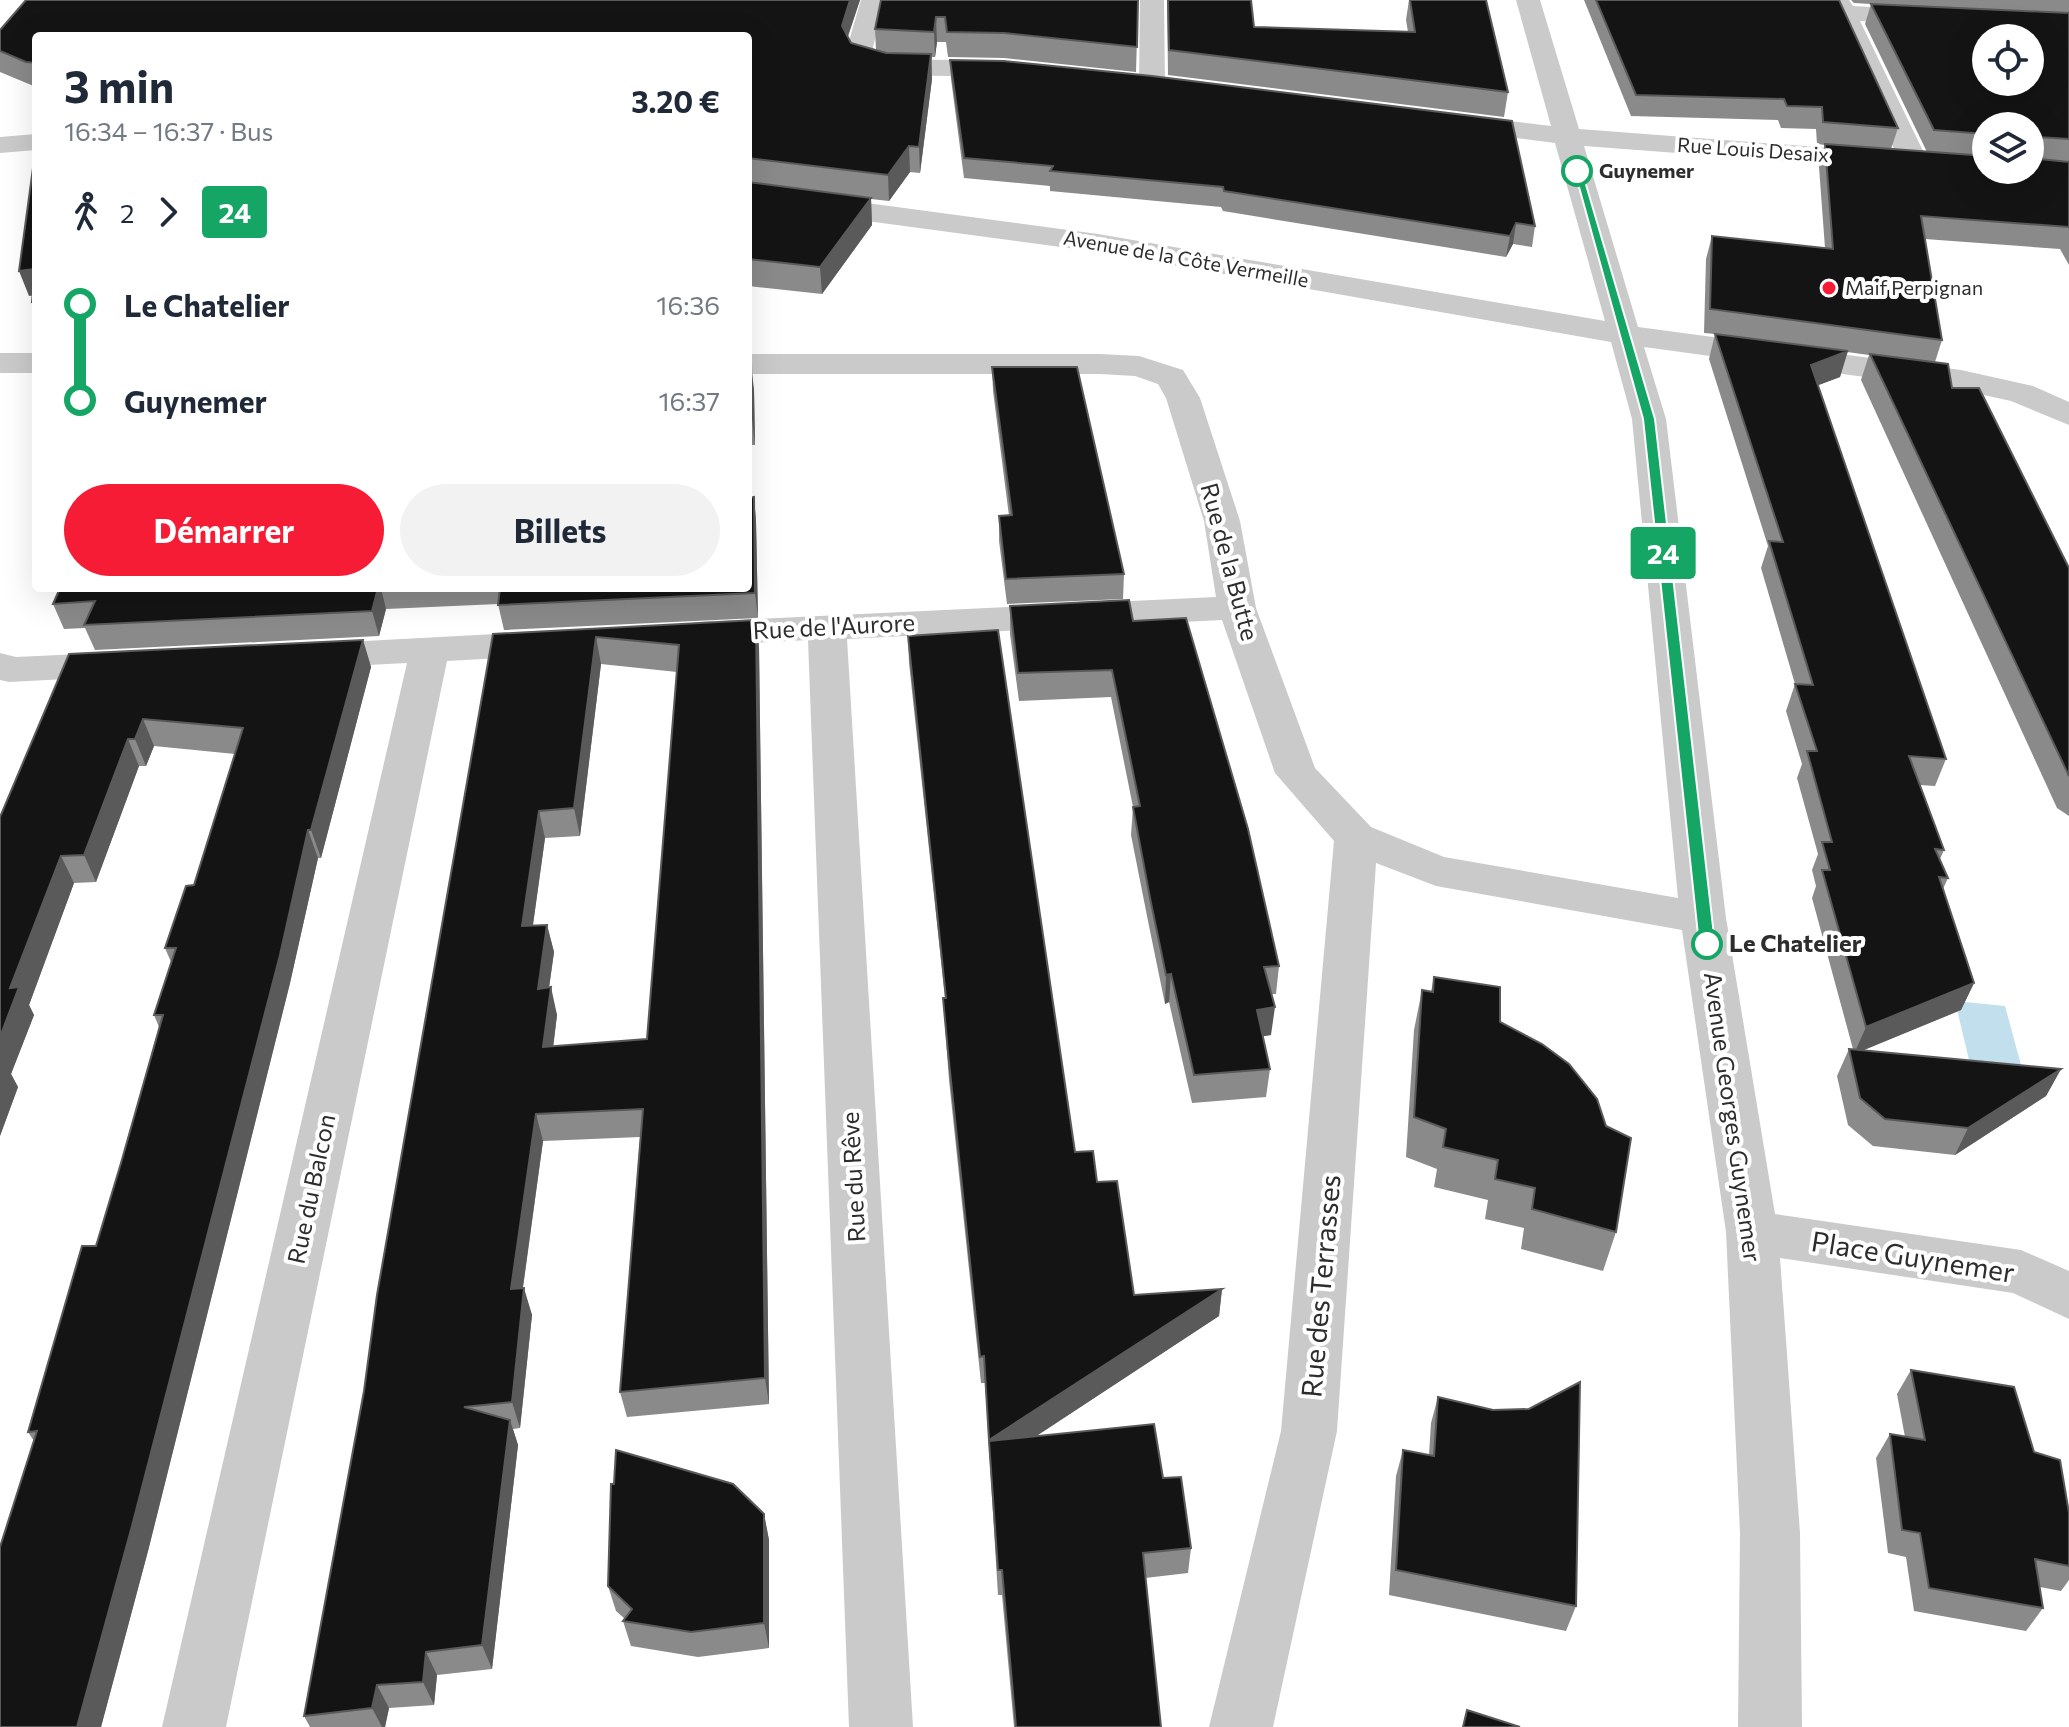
<!DOCTYPE html>
<html lang="fr">
<head>
<meta charset="utf-8">
<style>
  body { margin:0; font-family:Commissioner,sans-serif; background:#f2f2f3; color:#1f2937; height:100vh; display:flex; flex-direction:column; font-size:30px; white-space:nowrap }
  * { box-sizing:border-box; margin:0 }
  p { font-size:26px; color:#747a83 }
  .icon { flex:none; width:44px; height:44px; fill:none; stroke:currentColor; stroke-width:2; stroke-linecap:round; stroke-linejoin:round }
  .map { position:relative; flex:1; overflow:hidden }
  .sheet { position:absolute; left:32px; top:32px; width:720px; height:560px; display:flex; flex-direction:column; background:#fff; border-radius:8px; box-shadow:0 8px 32px #0002 }
  .sheet>* { flex:none }
  .badge { padding:0 16px; border-radius:6px; font-size:28px; line-height:52px }
  .controls { position:absolute; left:1972px; top:24px; display:grid; gap:16px }
  .controls a { display:grid; place-items:center; width:72px; height:72px; border-radius:50%; background:#fff; box-shadow:0 8px 32px #0002; font-size:40px }
  .map>.badge { position:absolute; translate:-50% -50%; box-shadow:0 0 0 4px #fff }
  .legs { display:flex; align-items:center; gap:12px; height:88px; padding:0 32px; font-size:26px }
  .legs p { margin-inline-start:auto }
  .overview { display:flex; align-items:center; justify-content:space-between; height:136px; padding:0 32px }
  h1 { font-size:44px; font-weight:700; line-height:60px }
  .cta { display:flex; gap:16px; margin-top:auto; padding:16px 32px }
  .cta a { flex:1; height:92px; border-radius:48px; background:#f61c35; color:#fff; font-size:32px; font-weight:700; line-height:92px; text-align:center }
  .cta a+a { background:#f2f2f3; color:#1f2937 }
  ul { padding:0 32px; list-style:none }
  li { display:flex; align-items:center; gap:28px; height:96px; font-size:30px }
  li i { display:grid; place-items:center; width:12px; height:100%; margin:0 10px; background:currentColor }
  li i::after { content:''; width:20px; height:20px; margin:-10px; border:6px solid; border-radius:50%; background:#fff }
  li p { margin-inline-start:auto }
  li:first-child i { background:linear-gradient(#0000 50%,currentColor 0) }
  li:last-child i { background:linear-gradient(currentColor 50%,#0000 0) }
  .map>svg:first-child { display:block }
</style>
</head>
<body>
<div class="map">
<svg width="2069" height="1727" viewBox="0 0 2069 1727">
  <rect width="100%" height="100%" fill="#fff"/>
  <path fill="#c2dfee" d="M1955,1001L2005,1006L2027,1087L1974,1081Z"/>
  <g fill="none" stroke-linecap="round" stroke-linejoin="round">
    <path fill="#cacaca" fill-rule="evenodd" d="M861,0H885L872,51L874,56L887,59L1009,61L1018,63L1022,69L1018,75L1009,77L887,75L855,66L846,51Z
      M1140,0H1164L1165,84L1161,90H1143L1139,84Z
      M1516,0H1540L1579,129L1896,153L1828,5L1831,0H1849L1853,6L1926,10L1935,12L1938,17L1935,22L1926,24L1860,21L1925,155L1986,160V170H1999L1996,174L1986,176L1584,146L1638,327L1961,370L2033,386L2069,402V425L2011,401L1961,390L1644,347L1666,419L1726,918L1775,1214L2021,1250L2069,1271V1319L2013,1293L1780,1258L1800,1533L1802,1727H1738L1740,1533L1726,1232L1682,930L1436,886L1376,863L1337,1431L1273,1727H1209L1281,1431L1334,841L1275,773L1222,620L847,639L913,1727H849L808,640L696,646L682,642L677,634L682,626L696,622L1216,597L1204,521L1166,398L1158,384L1135,376L1100,374H748V354H1100L1139,356L1183,370L1200,398L1240,521L1256,608L1315,768L1371,827L1444,857L1678,898L1632,419L1611,342L1098,252L748,205V187L1098,234L1605,321L1555,143L1455,130L1445,128L1441,122L1445,116L1455,114L1551,126Z
      M36,134V150L0,153V137Z
      M0,353H36V373H0Z
      M552,631L566,634L572,643L566,652L552,655L447,661L226,1727H162L407,663L309,668L295,665L289,656L295,647L309,644Z
      M124,652L138,655L144,664L138,673L124,676L9,682L0,680V653L16,657Z"/>
  </g>
  <path fill="#8a8a8a" fill-rule="evenodd" d="M26,0H860L848,37L851,43L876,50L875,29L881,0H1138L1136,72L1004,58L948,57L946,42H937L935,57H932V79L920,173L910,172L889,201L871,199L872,225L822,294L748,286V36H36V87L0,72V30Z
    M1167,0H1251L1254,27L1408,32L1406,20L1409,0H1486L1508,92L1504,117L1168,75Z
    M1584,0H1839L1898,128L1891,149L1927,152L1865,24L1871,4L1854,3L1851,0H2069V265L2060,249L1925,239L1942,340L1935,362L2069,568V816L2057,808L1861,380L1869,355L1847,352L1840,377L1818,385L1946,759L1935,786L1920,785L1944,850L1940,859L1948,878L1943,889L1974,983L1961,1010L1864,1050L2061,1069L2046,1096L1955,1155L1873,1146L1848,1125L1837,1076L1849,1049H1853L1812,898L1816,886L1812,870L1818,854L1797,778L1802,764L1786,711L1795,684L1761,568L1768,546L1709,359L1715,334L1704,333L1706,259L1712,236L1825,248L1819,167L1825,145L1817,144L1816,129L1781,128L1778,120L1631,116ZM1986,126H2030V170H1986Z
    M950,60L1535,226L1532,247L1513,244L1506,257L1223,211L1221,207L1050,191V186L964,178L951,79Z
    M748,364L754,390L755,445H748Z
    M992,367L1124,574L1123,599L1007,604L999,541V516H1009L993,391Z
    M754,497L756,522L758,618L504,630L498,604L386,609L379,636L95,650L85,628L64,629L53,604L60,588H748Z
    M1010,606L1133,621L1279,966L1276,994H1271V1035L1262,1036L1270,1069L1266,1097L1192,1103L1169,1002L1165,1004L1149,926L1131,835L1133,807L1111,697L1019,701L1010,634Z
    M756,620L759,647L769,1404L627,1417L620,1392L640,1137L543,1141L523,1288L532,1315L520,1428L513,1429L518,1445L492,1669L437,1675L434,1705L389,1708L385,1727H310L304,1716L364,1391L493,634ZM601,664L677,672L647,1039L553,1046L557,1015L549,988L554,952L547,925H533L545,838L580,836Z
    M908,636L1075,1152L1097,1182L1134,1295L1222,1289L1219,1316L1036,1436L1163,1478L1191,1548L1188,1573L1145,1578L1161,1727H1014L1002,1595H998L985,1383H981L949,1080L945,1026L943,998H945L909,663Z
    M363,640L371,667L321,858H318L290,983L148,1551L101,1727H0L34,1441L28,1432L96,1246L121,1163L159,1027L154,1015L171,962L165,948L194,885L235,754L154,746L146,766H139L96,882L74,883L29,1005L34,1015L11,1074L18,1087L0,1136L69,654Z
    M1434,977L1500,1022L1616,1232L1603,1271L1521,1249L1524,1228L1485,1219L1488,1200L1434,1187L1437,1169L1406,1157L1414,1030L1422,990L1431,992Z
    M1911,1370L2034,1452L2069,1513V1580L2061,1591L2040,1587L2043,1608L2026,1631L1914,1611L1906,1557L1888,1553L1876,1458L1890,1434L1905,1437L1897,1394Z
    M1438,1397L1576,1606L1566,1631L1389,1595L1396,1476L1403,1450L1429,1455L1431,1423Z
    M764,1514L769,1540V1648L698,1657L631,1646L623,1621L625,1619L616,1611L608,1586Z"/>
  <path fill="#5a5a5a" d="M850,0H860L843,50L842,26Z
    M936,17L937,42L935,57L934,32Z
    M931,54L932,79L920,173L919,147Z
    M909,146L910,172L889,201L888,175Z
    M871,198L872,225L822,294L820,267Z
    M1516,223L1513,244L1506,257L1510,236Z
    M35,269L36,295L29,296L19,271Z
    M36,301V313L32,302Z
    M1848,351L1840,377L1803,391L1811,365Z
    M751,364L754,390L755,445L752,419Z
    M754,497L756,522L758,618L755,593Z
    M378,588H381L386,609L379,636L372,611Z
    M756,620L759,647L769,1404L765,1378Z
    M596,637L601,664L580,836L574,808Z
    M363,640L371,667L321,858L311,830Z
    M143,719L154,746L146,766L135,739Z
    M128,739L139,766L96,882L84,855Z
    M539,811L545,838L529,953L522,926Z
    M308,830L318,858L290,983L148,1551L101,1727H77Z
    M61,856L74,883L29,1005L34,1015L11,1074L18,1087L0,1136V1037L10,988Z
    M547,925L554,952L545,1016L538,989Z
    M1171,974L1169,1002L1165,1004L1166,975Z
    M1974,983L1961,1010L1854,1054L1866,1027Z
    M551,987L557,1015L550,1074L543,1047Z
    M1275,1007L1271,1035L1253,1038L1257,1010Z
    M2061,1069L2046,1096L1955,1155L1968,1128Z
    M536,1114L543,1141L519,1315L511,1289Z
    M524,1288L532,1315L520,1428L512,1402Z
    M1222,1289L1219,1316L991,1466L989,1440Z
    M510,1420L518,1445L492,1669L482,1645Z
    M764,1514L769,1540V1648L764,1623Z
    M426,1652L437,1675L434,1705L423,1682Z
    M377,1685L389,1708L385,1727H382L372,1708Z"/>
  <path fill="#141414" stroke="#5a5a5a" stroke-width="2" fill-rule="evenodd" d="M26,0H850L842,26L851,43L886,53L931,54L919,147L909,146L888,175L748,158V36H36V63L26,62L0,51V30Z
    M881,0H1138L1137,47L1004,33L947,32L945,17H936L934,32L875,29Z
    M1168,0H1251L1254,27L1415,32L1410,0H1486L1508,92L1169,50Z
    M1596,0H1839L1898,128L1823,122L1822,107L1787,106L1784,99L1636,95Z
    M1871,4L2069,13V139L2038,137L2035,145H2030V126H1986V134L1934,130ZM1986,38H2030V82H1986Z
    M950,60L1004,61L1152,76L1512,121L1535,226L1516,223L1510,236L1224,191L1223,187L1050,171L1053,166L964,158Z
    M1825,144L1986,156V170H2030V158L2069,162V227L1921,216L1942,340L1710,309L1712,236L1833,249Z
    M36,167V301L32,302L35,269L19,271L33,168Z
    M748,182L871,198L820,267L748,259Z
    M1715,334L1848,351L1811,365L1946,759L1909,756L1944,850L1935,849L1948,878L1939,877L1974,983L1866,1027L1822,870H1830L1822,842H1832L1807,751H1817L1795,684L1813,685L1769,541L1783,542Z
    M1870,354L1948,364L1952,388H1979L2069,568V776Z
    M748,364H751L752,419H748Z
    M992,367H1077L1124,574L1006,579L999,516L1012,515Z
    M754,497L755,593L498,605L500,588H748V498Z
    M60,588H378L372,611L84,625L95,601L53,604Z
    M1129,600L1133,621L1186,618L1248,829L1279,966L1264,967L1275,1007L1257,1010L1270,1069L1194,1075L1171,974L1166,975L1150,898L1133,807L1140,806L1112,670L1018,673L1010,606Z
    M756,620L765,1378L620,1392L643,1109L536,1114L511,1289L524,1288L512,1402L464,1407L510,1420L482,1645L426,1652L423,1682L377,1685L372,1708L304,1716L364,1391L377,1295L493,634ZM596,637L679,645L647,1039L543,1047L551,987L538,989L547,925L522,926L539,811L574,808Z
    M998,630L1075,1152L1093,1151L1097,1182L1117,1181L1134,1295L1222,1289L989,1440L984,1356L980,1357L948,1052L943,998H946L908,636Z
    M363,640L311,830H308L280,955L132,1526L77,1727H0V1547L37,1431L28,1432L82,1246H96L121,1163L163,1015H154L176,948H165L186,886L194,885L243,728L143,719L135,739H128L84,855L61,856L10,988L19,987L0,1037V817L69,654Z
    M1434,977L1500,987V1022L1542,1044L1569,1064L1597,1099L1606,1126L1631,1138L1616,1232L1532,1209L1535,1188L1495,1179L1498,1160L1443,1147L1446,1129L1414,1117L1422,990L1433,992Z
    M1849,1049L2061,1069L1968,1128L1885,1119L1860,1098Z
    M1911,1370L2014,1387L2034,1452L2060,1460L2069,1513V1566L2035,1559L2043,1608L1929,1588L1920,1533L1902,1530L1890,1434L1925,1440Z
    M1580,1382L1576,1606L1396,1570L1403,1450L1434,1456L1438,1397L1493,1410L1529,1409Z
    M1154,1424L1163,1478L1181,1477L1191,1548L1143,1553L1161,1727H1016L1002,1570H998L989,1441Z
    M616,1450L733,1484L764,1514V1623L691,1632L623,1621L632,1609L608,1586L611,1484H614Z
    M1467,1710L1520,1727H1463Z"/>
  <path fill="#15a565" stroke="#fff" stroke-width="2" d="M1574,169L1582,171L1655,419L1715,944L1707,950L1699,944L1643,419Z"/>
  <g fill="#fff" stroke="#15a565" stroke-width="4">
    <circle cx="1577" cy="171" r="14"/>
    <circle cx="1707" cy="944" r="14"/>
  </g>
  <circle fill="#f61c35" stroke="#fff" stroke-width="3" cx="1829" cy="288" r="8"/>
  <g text-anchor="middle" stroke-width="8" stroke-linejoin="round" paint-order="stroke">
    <g font-size="20" fill="#2d2d2d" stroke="#fff">
      <text transform="translate(1753 150) rotate(4)" y="7">Rue Louis Desaix</text>
      <text transform="translate(1186 259) rotate(10)" y="7">Avenue de la Côte Vermeille</text>
    </g>
    <g font-size="20" font-weight="bold" fill="#2d2d2d" stroke="#fff" text-anchor="start">
      <text x="1599" y="178">Guynemer</text>
    </g>
    <g font-size="20" fill="#2d2d2d" stroke="#fff" text-anchor="start">
      <text x="1845" y="295">Maif Perpignan</text>
    </g>
    <g font-size="24" fill="#2d2d2d" stroke="#fff">
      <text transform="translate(1229 562) rotate(75)" y="8">Rue de la Butte</text>
      <text transform="translate(834 627) rotate(-3)" y="8">Rue de l'Aurore</text>
      <text transform="translate(1732 1117) rotate(82)" y="8">Avenue Georges Guynemer</text>
      <text transform="translate(854 1177) rotate(-93)" y="8">Rue du Rêve</text>
      <text transform="translate(312 1189) rotate(-78)" y="8">Rue du Balcon</text>
    </g>
    <g font-size="24" font-weight="bold" fill="#2d2d2d" stroke="#fff" text-anchor="start">
      <text x="1729" y="952">Le Chatelier</text>
    </g>
    <g font-size="28" fill="#2d2d2d" stroke="#fff">
      <text transform="translate(1913 1257) rotate(9)" y="10">Place Guynemer</text>
      <text transform="translate(1321 1286) rotate(-85)" y="10">Rue des Terrasses</text>
    </g>
  </g>
</svg>
<div class="controls">
<a><svg class="icon" aria-label="locate" viewBox="0 0 24 24"><circle cx="12" cy="12" r="6"/><path d="M12 2v4M12 18v4M2 12h4M18 12h4"/></svg></a>
<a><svg class="icon" aria-label="layers" viewBox="0 0 24 24"><path d="M12 4l9 5-9 5-9-5zM3 14l9 5 9-5"/></svg></a>
</div>
<b class="badge" style="left:1663px;top:553px;background:#15a565;color:#fff">24</b>
<section class="sheet">
<div class="overview"><div><h1>3 min</h1><p>16:34 – 16:37 · Bus</p></div><b>3.20 €</b></div>
<div class="legs"><svg class="icon" aria-label="walk" viewBox="0 0 24 24"><circle cx="13" cy="4" r="2"/><path d="M13 8l-2 6 4 7M11 14l-3 7M7 12l3-4h3l4 4"/></svg>2<svg class="icon" aria-label="forward" viewBox="0 0 24 24"><path d="M9 5l7 7-7 7"/></svg><b class="badge" style="background:#15a565;color:#fff">24</b></div>
<ul>
<li><i style="color:#15a565"></i><b>Le Chatelier</b><p>16:36</p></li>
<li><i style="color:#15a565"></i><b>Guynemer</b><p>16:37</p></li>
</ul>
<div class="cta"><a>Démarrer</a><a>Billets</a></div>
</section>
</div>
</body>
</html>
